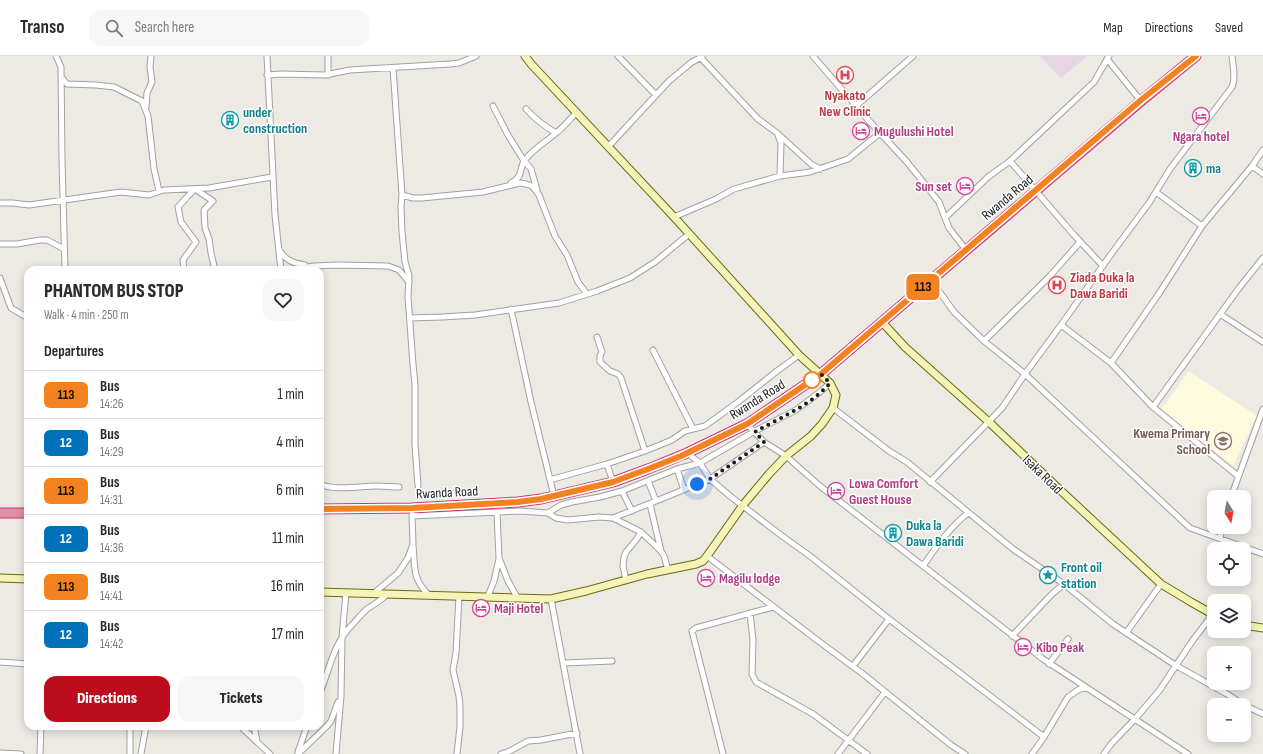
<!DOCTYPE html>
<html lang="en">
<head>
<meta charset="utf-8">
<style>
  body { margin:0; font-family:"Sofia Sans Condensed",sans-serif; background:#f7f7f7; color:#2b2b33; height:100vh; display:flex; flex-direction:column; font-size:15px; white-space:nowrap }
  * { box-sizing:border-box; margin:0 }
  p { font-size:13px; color:#7c7c81 }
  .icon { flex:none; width:22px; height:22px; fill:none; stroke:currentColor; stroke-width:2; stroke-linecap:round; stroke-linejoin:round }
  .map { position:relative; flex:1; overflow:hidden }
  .panel { position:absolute; left:24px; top:210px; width:300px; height:464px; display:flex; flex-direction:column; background:#fff; border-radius:12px; box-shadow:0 2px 10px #0003 }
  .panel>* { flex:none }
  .badge { padding:0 8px; border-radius:6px; font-size:14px; line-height:26px }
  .needle { width:26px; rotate:169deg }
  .tools { position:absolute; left:1207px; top:434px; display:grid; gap:8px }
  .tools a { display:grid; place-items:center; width:44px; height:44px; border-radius:8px; background:#fff; box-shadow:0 2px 10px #0003; font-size:20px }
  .you { position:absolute; width:20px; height:20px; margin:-10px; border:3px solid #fff; border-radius:50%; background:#1a73e8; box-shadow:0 0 0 6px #1a73e833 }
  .map>.badge { position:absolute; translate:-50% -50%; box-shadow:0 0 0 2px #fff }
  h2 { padding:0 20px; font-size:15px; line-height:36px }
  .round { display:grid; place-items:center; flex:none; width:42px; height:42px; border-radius:12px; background:#f7f7f7 }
  .head { display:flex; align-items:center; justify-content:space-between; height:68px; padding:0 20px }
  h1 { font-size:19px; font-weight:800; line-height:30px }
  .button { display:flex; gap:8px; margin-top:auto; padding:8px 20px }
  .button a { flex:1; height:46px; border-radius:12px; background:#bd0c1c; color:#fff; font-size:16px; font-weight:800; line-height:46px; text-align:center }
  .button a+a { background:#f7f7f7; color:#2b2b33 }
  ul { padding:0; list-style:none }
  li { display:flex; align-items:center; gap:12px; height:48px; padding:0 20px; border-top:1px solid #e1e1e2 }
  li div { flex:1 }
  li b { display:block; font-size:15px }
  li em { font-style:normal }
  li .badge { min-width:44px; font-weight:700; text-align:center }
  header { display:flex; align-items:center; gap:24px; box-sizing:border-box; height:56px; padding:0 20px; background:#fff; border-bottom:1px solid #e1e1e2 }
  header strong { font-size:19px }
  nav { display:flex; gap:22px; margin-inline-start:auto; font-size:14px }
  .search { width:280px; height:36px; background:#f7f7f7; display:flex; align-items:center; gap:10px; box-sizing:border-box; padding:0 14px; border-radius:12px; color:#7c7c81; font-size:15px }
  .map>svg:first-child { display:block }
</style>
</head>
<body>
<header>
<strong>Transo</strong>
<div class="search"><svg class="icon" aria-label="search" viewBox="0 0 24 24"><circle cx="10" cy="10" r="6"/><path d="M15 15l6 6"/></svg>Search here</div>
<nav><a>Map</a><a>Directions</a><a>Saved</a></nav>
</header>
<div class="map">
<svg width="1263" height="698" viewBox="0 0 1263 698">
  <rect width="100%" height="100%" fill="#ede9e3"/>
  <path fill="#e6d5e4" d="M1040,0H1087L1061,22Z"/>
  <path fill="#fdfadd" d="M1189,315L1257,360L1233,410L1161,354Z"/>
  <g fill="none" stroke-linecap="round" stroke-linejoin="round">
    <g stroke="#a1a1a1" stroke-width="7">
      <path id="street" d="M56,0L61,11L62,104L65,214
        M267,0L275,159L281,214
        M328,0V19
        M618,0L656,39
        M813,0L870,66L907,106L939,146L949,172L966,194
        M701,2L758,63L777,77L811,108L820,113
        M1107,3L1141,45
        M393,12L402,139L401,151L402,176L405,206L409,220L408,241L413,308L415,329V388L418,430
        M267,19L282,18L325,19L350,14L450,8L459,7L476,0
        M62,22L67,28L96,29L114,31L142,45L148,60L154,113L159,135
        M857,49L913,0
        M493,50L508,79L524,105L531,113L537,134
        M146,51L147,37L152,26L150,11L151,0
        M526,53C535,63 544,70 556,77
        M778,79L781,87L780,120
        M608,91L669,25L692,6L702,1
        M1010,105L1074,179L1103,210
        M1252,110L1263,118
        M511,127C525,119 518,113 525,104C534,92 546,86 556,77C564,71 570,63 577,56
        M1156,136L1202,170
        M402,139L413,142H422L483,136L520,127L526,128L532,130L539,139L555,180L567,199L578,226L587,238
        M0,147H12L29,149L121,136L149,139L164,134L209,132L272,121
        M674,161L716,143L734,133L780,120L810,116L848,103L880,77
        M946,161L988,121L1010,105L1094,26L1109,0
        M0,188H17L40,184H47L64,193
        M280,195C286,205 294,207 305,209
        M184,214L183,204L196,186L181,166L178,151L188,140L195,133L213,145L204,154L205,172L209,183L211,197L214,210L212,214
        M290,214L314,210L337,209L388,210L399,214L409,226
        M0,222L11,252L28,262
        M931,224L954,256L984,285L1025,318L1190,472L1263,498
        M511,253L531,346L554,440
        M1220,258L1263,286
        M410,262L442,261L475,259L559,247L597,235L630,222L655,206L689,178
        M1061,269L1111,307L1153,351L1238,420
        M597,281L602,296L600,300V306L610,315L618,318L621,322L645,395
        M984,285L1050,220L1080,186
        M653,294L693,373
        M1111,307L1160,236L1202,170L1252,110L1263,94
        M1153,351L1239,232L1263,202
        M833,352L889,395L907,406L1013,493L1064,528L1113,568L1175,609L1227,638L1244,649
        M747,368L764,386L786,400L820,430L1043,603L1188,698
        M687,397L700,407L710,423L730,440L778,477L810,500L889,563L1044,681
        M607,408L613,426
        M677,413L684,434
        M550,423H553L607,408L645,395L672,384L685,375L705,370L738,346L777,315L799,299
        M648,425L656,445
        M930,426L1002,352L1025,318L1061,269L1109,201L1149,147L1170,113L1232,31C1236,22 1233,10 1232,0
        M320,428C333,435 362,430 376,430C384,430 391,431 399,431
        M622,435L632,455
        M1231,441L1263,353
        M650,448L661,495L664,500L668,514
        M497,456L499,502L508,525L517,541
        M548,457L561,449L572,446L600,441L622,435L677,413L700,407L755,375L796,354L820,336L830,327
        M412,460L520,455L548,457L556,462L568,464L599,461L613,462L656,445L710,423L764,386
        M613,462L641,476L636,484L626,496L624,501L623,510L626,524
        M641,476L661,495
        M1220,483L1222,471
        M413,489C415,511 412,523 429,539
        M707,500L817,584L863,618L951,689L965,698
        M923,510C936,491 950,471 968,457
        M373,538L398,517L408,502L413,488L412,458
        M488,540L494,525L499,503
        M551,543L580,698
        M750,557L753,584L752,618L756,626L813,658L867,698
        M1126,577L1161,528
        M1012,580L1052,538L1064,528
        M0,606L28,608
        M564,607L612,605
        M1049,608L1068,583
        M853,610L889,563
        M320,636C330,613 333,588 352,569C357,564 361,558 367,553C374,548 381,545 387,538
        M1244,649L1263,658
        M240,670L270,698
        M254,670L257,685
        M298,696L307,670
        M0,697L21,698
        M40,698L41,670
        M130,698V670
        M141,698L146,670
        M298,698L327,670L331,665L338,646
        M336,698L341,640L342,581L346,537
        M457,698L460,671V651L459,640L453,614L456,597L459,540
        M501,698L510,695L528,685L541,684L577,677
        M723,698L692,575L696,572L773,551
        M838,698L885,636
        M1032,698L1044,681L1068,641L1075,636L1080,633L1087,632
        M1104,698L1111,688L1135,663L1159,635L1193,584L1213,558"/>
    </g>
    <g stroke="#6a6c0b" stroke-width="9">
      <path id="secondary" d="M882,266L905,291L989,366L1059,433L1161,528L1191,546L1214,559
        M0,522L28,523
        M320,536L551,543L586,535L647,518L696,508L703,505L707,500L743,449L769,418L786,400L811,380L822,368L833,352L836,339L830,327L799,299L674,161L532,9L525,0
        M1244,569L1263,572"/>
    </g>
    <g stroke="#cd2f73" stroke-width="11">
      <path id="highway" d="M320,453L412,452L518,446L541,443L613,426L648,413L687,397L747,368L821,318L1141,45L1196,0
        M0,457H28"/>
    </g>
    <use href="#street" stroke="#fff" stroke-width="5"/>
    <use href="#secondary" stroke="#f5f3b9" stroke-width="7"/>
    <use href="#highway" stroke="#e08fa5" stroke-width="9"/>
  </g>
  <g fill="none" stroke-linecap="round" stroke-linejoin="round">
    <g stroke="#fff" stroke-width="9">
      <path id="line" d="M320,453L412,452L518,446L541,443L613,426L648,413L681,400L747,368L821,318L1141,44L1196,0"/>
    </g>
    <use href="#line" stroke="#f58220" stroke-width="6"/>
    <path stroke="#1d1d1d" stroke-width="4" stroke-dasharray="0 7.2" d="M697,428L710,423L764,386L755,376C781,361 810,350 830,327L821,318L812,324"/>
  </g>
  <defs>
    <g id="hospital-ring" transform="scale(0.9)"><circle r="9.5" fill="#fff" stroke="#e0444e" stroke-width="1.5"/><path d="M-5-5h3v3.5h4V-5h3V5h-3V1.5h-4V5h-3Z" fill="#e0444e"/></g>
    <g id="hotel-ring" transform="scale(0.9)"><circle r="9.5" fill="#fff" stroke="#d1479c" stroke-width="1.5"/><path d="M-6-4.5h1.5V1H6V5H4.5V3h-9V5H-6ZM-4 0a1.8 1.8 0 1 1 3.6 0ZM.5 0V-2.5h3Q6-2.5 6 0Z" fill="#d1479c"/></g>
    <g id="building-ring" transform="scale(0.9)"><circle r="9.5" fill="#fff" stroke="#0f9aa8" stroke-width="1.5"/><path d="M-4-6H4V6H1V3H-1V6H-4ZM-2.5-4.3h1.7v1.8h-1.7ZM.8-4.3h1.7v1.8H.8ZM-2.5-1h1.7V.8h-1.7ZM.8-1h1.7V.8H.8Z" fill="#0f9aa8"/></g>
    <g id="school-ring" transform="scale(0.9)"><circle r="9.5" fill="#fff" stroke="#8d6e63" stroke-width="1.5"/><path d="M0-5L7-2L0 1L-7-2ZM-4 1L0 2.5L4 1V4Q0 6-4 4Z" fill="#8d6e63"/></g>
    <g id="sight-ring" transform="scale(0.9)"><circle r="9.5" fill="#fff" stroke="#0f9aa8" stroke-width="1.5"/><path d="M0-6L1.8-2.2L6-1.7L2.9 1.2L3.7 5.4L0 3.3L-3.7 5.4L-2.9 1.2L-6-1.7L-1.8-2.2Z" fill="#0f9aa8"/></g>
  </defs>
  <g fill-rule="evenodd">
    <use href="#hospital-ring" x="845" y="19"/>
    <use href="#hotel-ring" x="1201" y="60"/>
    <use href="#building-ring" x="230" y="64"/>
    <use href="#hotel-ring" x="861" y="75"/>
    <use href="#building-ring" x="1193" y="112"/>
    <use href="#hotel-ring" x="965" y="130"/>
    <use href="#hospital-ring" x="1057" y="229"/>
    <use href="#school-ring" x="1223" y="385"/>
    <use href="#hotel-ring" x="836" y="435"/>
    <use href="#building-ring" x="893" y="477"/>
    <use href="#sight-ring" x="1048" y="519"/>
    <use href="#hotel-ring" x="706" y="522"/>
    <use href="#hotel-ring" x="481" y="552"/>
    <use href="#hotel-ring" x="1023" y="591"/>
  </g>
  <circle fill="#fff" stroke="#f58220" stroke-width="2" cx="812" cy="324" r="8"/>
  <g text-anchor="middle" stroke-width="3" stroke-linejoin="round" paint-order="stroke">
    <g font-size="14" font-weight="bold" fill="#be3a42" stroke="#fff">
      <text x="845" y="44">Nyakato<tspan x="845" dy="16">New Clinic</tspan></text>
      <text x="1070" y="226" text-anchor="start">Ziada Duka la<tspan x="1070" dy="16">Dawa Baridi</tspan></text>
    </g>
    <g font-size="14" font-weight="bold" fill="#0d838f" stroke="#fff" text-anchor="start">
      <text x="243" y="61">under<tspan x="243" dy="16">construction</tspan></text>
      <text x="1206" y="117">ma</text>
      <text x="906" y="474">Duka la<tspan x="906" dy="16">Dawa Baridi</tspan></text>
      <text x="1061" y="516">Front oil<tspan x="1061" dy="16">station</tspan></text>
    </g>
    <g font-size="14" font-weight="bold" fill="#b23c85" stroke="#fff" text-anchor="start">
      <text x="874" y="80">Mugulushi Hotel</text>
      <text x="1201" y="85" text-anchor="middle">Ngara hotel</text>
      <text x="952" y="135" text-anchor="end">Sun set</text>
      <text x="849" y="432">Lowa Comfort<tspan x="849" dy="16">Guest House</tspan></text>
      <text x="719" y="527">Magilu lodge</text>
      <text x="494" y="557">Maji Hotel</text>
      <text x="1036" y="596">Kibo Peak</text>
    </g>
    <g font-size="14" fill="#1d1d1d" stroke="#fff">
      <text transform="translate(1007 141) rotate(-40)" y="5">Rwanda Road</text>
      <text transform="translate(757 343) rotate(-32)" y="5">Rwanda Road</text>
      <text transform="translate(1043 418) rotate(44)" y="5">Isaka Road</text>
      <text transform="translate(447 436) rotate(-3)" y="5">Rwanda Road</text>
    </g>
    <g font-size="14" font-weight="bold" fill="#785e54" stroke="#fff" text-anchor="end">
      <text x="1210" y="382">Kwema Primary<tspan x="1210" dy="16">School</tspan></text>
    </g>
  </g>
</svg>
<div class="tools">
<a><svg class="needle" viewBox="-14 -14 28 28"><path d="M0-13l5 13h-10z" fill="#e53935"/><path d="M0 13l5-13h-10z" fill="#7c7c81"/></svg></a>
<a><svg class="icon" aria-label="locate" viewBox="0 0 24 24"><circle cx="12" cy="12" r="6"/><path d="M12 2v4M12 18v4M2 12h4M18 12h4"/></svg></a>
<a><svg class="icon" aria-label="layers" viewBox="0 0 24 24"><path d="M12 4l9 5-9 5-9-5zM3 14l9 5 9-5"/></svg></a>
<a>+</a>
<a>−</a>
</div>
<div class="you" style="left:697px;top:428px"></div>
<b class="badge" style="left:923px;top:231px;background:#f58220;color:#111">113</b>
<section class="panel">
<div class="head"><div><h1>PHANTOM BUS STOP</h1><p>Walk · 4 min · 250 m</p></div><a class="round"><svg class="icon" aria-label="heart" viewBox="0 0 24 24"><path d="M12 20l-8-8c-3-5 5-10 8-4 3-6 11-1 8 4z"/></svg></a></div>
<h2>Departures</h2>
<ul>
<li><span class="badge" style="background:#f58220;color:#111">113</span><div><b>Bus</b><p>14:26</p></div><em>1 min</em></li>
<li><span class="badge" style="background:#0072bc;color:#fff">12</span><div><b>Bus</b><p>14:29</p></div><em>4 min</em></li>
<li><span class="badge" style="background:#f58220;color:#111">113</span><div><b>Bus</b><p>14:31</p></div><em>6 min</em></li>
<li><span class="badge" style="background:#0072bc;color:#fff">12</span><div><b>Bus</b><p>14:36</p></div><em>11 min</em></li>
<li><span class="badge" style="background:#f58220;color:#111">113</span><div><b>Bus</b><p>14:41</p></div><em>16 min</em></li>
<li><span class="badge" style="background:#0072bc;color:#fff">12</span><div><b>Bus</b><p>14:42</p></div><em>17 min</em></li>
</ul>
<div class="button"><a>Directions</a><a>Tickets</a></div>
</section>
</div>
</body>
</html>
